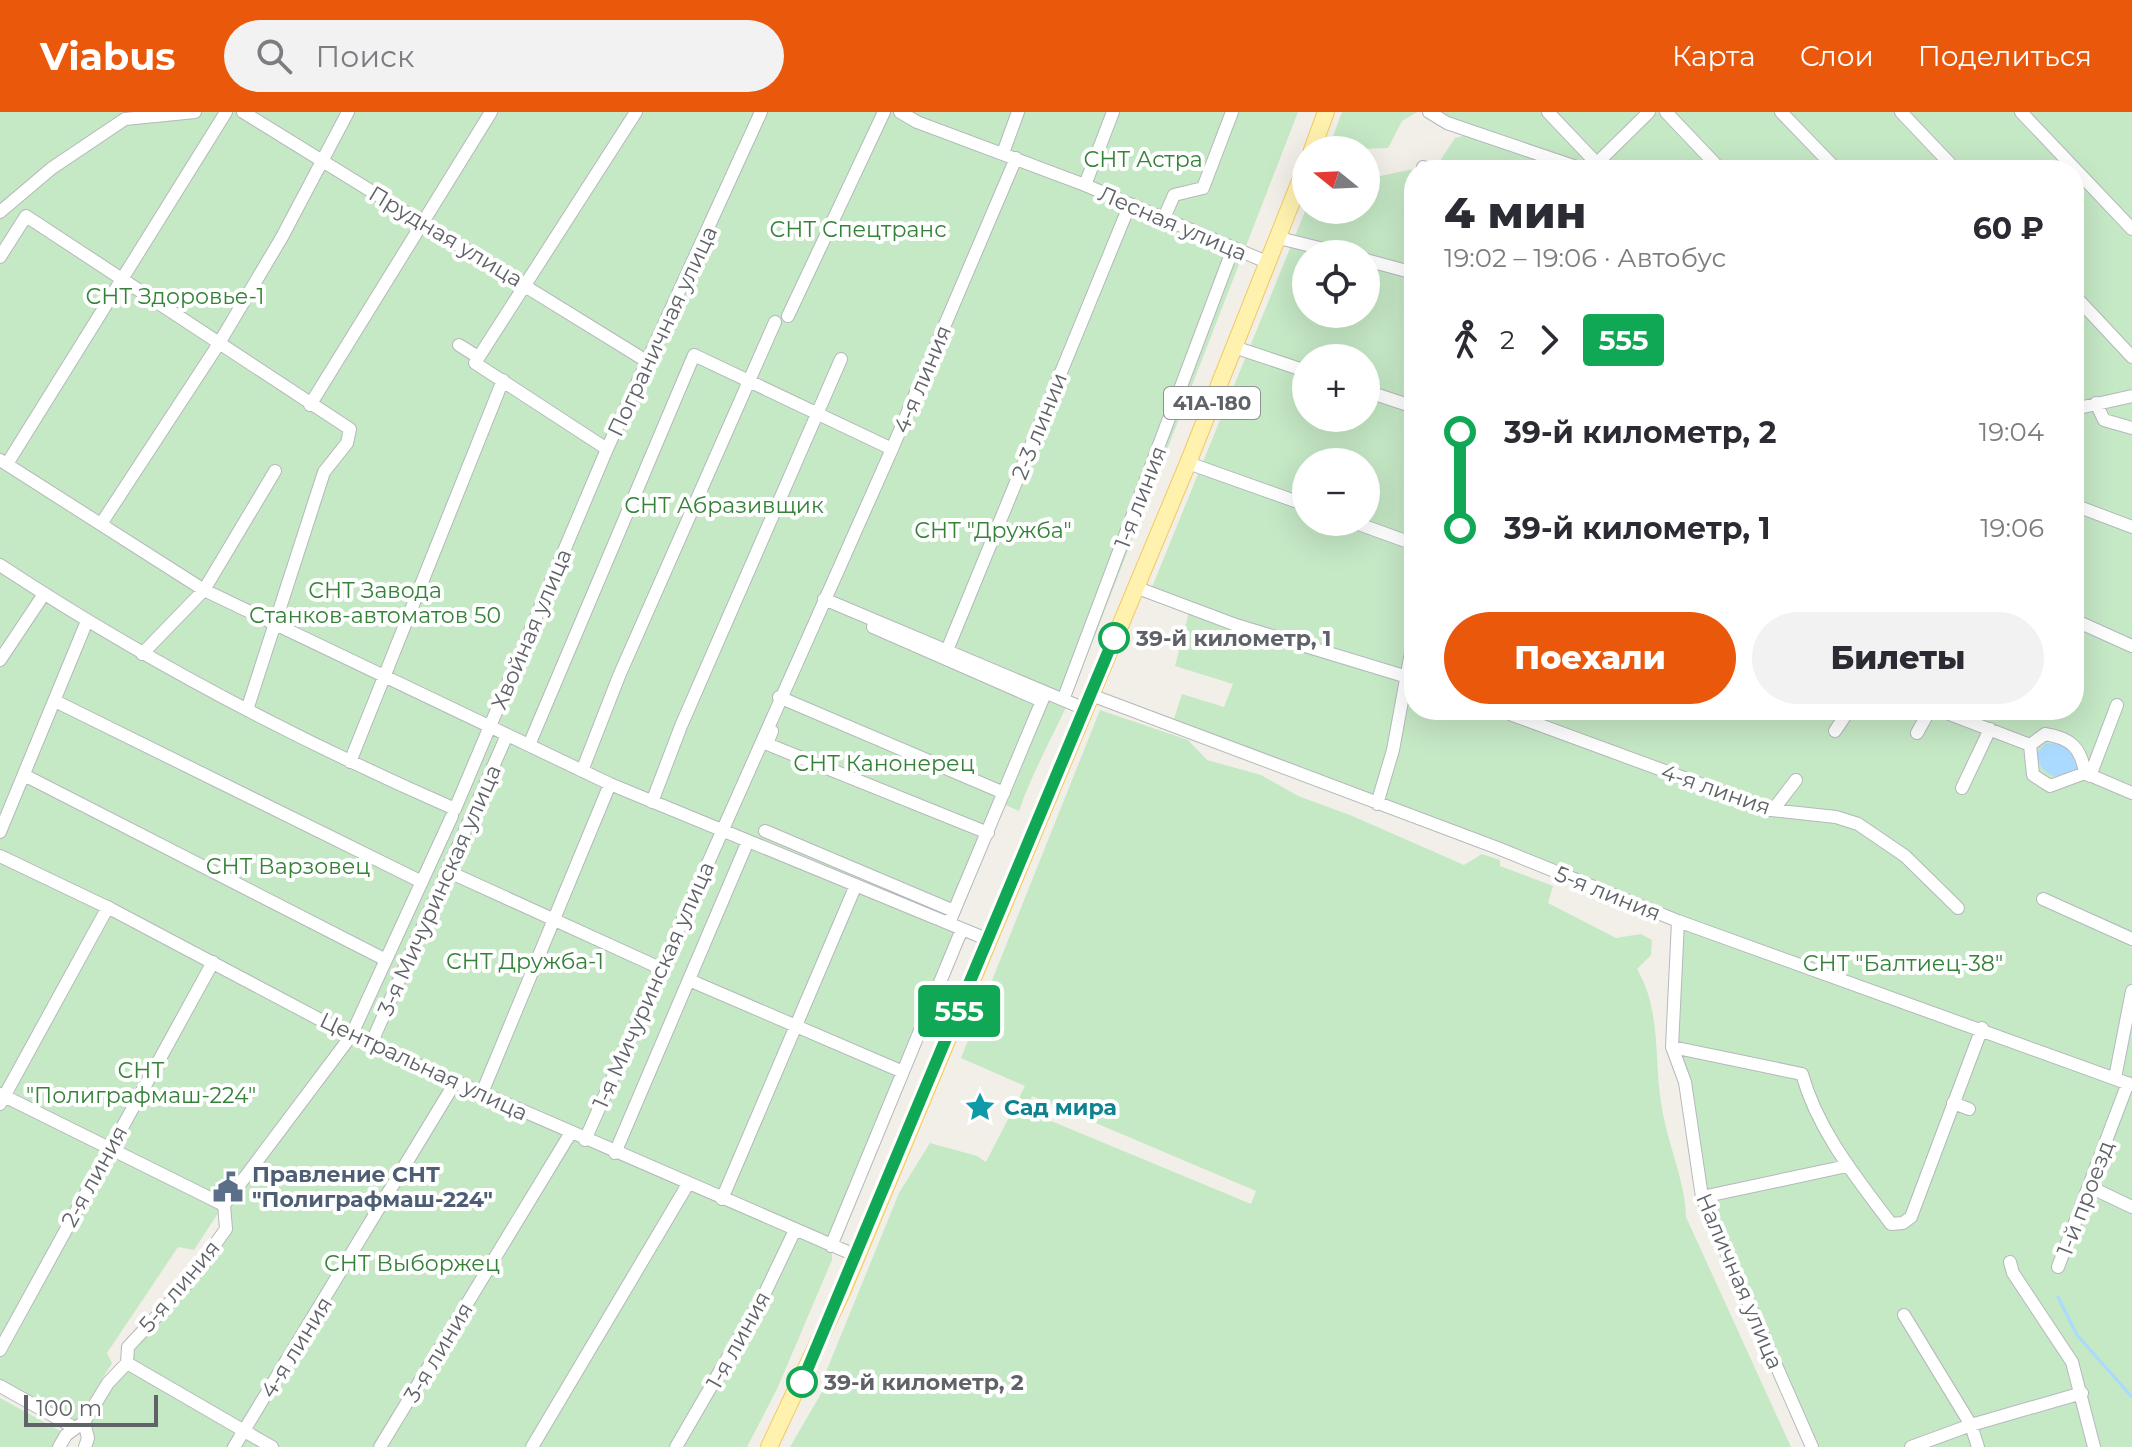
<!DOCTYPE html>
<html lang="ru">
<head>
<meta charset="utf-8">
<style>
  body { margin:0; font-family:Montserrat,sans-serif; background:#f2f2f3; color:#2b2b33; height:100vh; display:flex; flex-direction:column; font-size:30px; white-space:nowrap }
  * { box-sizing:border-box; margin:0 }
  p { font-size:26px; color:#7c7c81 }
  .icon { flex:none; width:44px; height:44px; fill:none; stroke:currentColor; stroke-width:2; stroke-linecap:round; stroke-linejoin:round }
  .map { position:relative; flex:1; overflow:hidden }
  .details { position:absolute; left:1404px; top:48px; width:680px; height:560px; display:flex; flex-direction:column; background:#fff; border-radius:32px; box-shadow:0 8px 32px #0002 }
  .details>* { flex:none }
  .badge { padding:0 16px; border-radius:6px; font-size:28px; line-height:52px }
  .needle { width:52px; rotate:288deg }
  .fabs { position:absolute; left:1292px; top:24px; display:grid; gap:16px }
  .fabs a { display:grid; place-items:center; width:88px; height:88px; border-radius:50%; background:#fff; box-shadow:0 8px 32px #0002; font-size:40px }
  .scale { position:absolute; left:24px; bottom:20px; width:134px; box-sizing:border-box; padding-left:8px; border:4px solid #5f6368; border-top:0; font-size:22px; line-height:28px; white-space:nowrap; color:#5f6368; -webkit-text-stroke:6px #fff; paint-order:stroke }
  .map>.badge { position:absolute; translate:-50% -50%; box-shadow:0 0 0 4px #fff }
  .legs { display:flex; align-items:center; gap:12px; height:88px; padding:0 40px; font-size:26px }
  .legs p { margin-inline-start:auto }
  .head { display:flex; align-items:center; justify-content:space-between; height:136px; padding:0 40px }
  h1 { font-size:44px; font-weight:800; line-height:60px }
  .action { display:flex; gap:16px; margin-top:auto; padding:16px 40px }
  .action a { flex:1; height:92px; border-radius:48px; background:#ea580c; color:#fff; font-size:32px; font-weight:800; line-height:92px; text-align:center }
  .action a+a { background:#f2f2f3; color:#2b2b33 }
  ul { padding:0 40px; list-style:none }
  li { display:flex; align-items:center; gap:28px; height:96px; font-size:30px }
  li i { display:grid; place-items:center; width:12px; height:100%; margin:0 10px; background:currentColor }
  li i::after { content:''; width:20px; height:20px; margin:-10px; border:6px solid; border-radius:50%; background:#fff }
  li p { margin-inline-start:auto }
  li:first-child i { background:linear-gradient(#0000 50%,currentColor 0) }
  li:last-child i { background:linear-gradient(currentColor 50%,#0000 0) }
  header { display:flex; align-items:center; gap:48px; box-sizing:border-box; height:112px; padding:0 40px; background:#ea580c; color:#fff }
  header strong { font-size:38px }
  nav { display:flex; gap:44px; margin-inline-start:auto; font-size:28px }
  .search { width:560px; height:72px; background:#f2f2f3; display:flex; align-items:center; gap:20px; box-sizing:border-box; padding:0 28px; border-radius:44px; color:#7c7c81; font-size:30px }
  .map>svg:first-child { display:block }
</style>
</head>
<body>
<header>
<strong>Viabus</strong>
<div class="search"><svg class="icon" aria-label="search" viewBox="0 0 24 24"><circle cx="10" cy="10" r="6"/><path d="M15 15l6 6"/></svg>Поиск</div>
<nav><a>Карта</a><a>Слои</a><a>Поделиться</a></nav>
</header>
<div class="map">
<svg width="2132" height="1335" viewBox="0 0 2132 1335">
  <rect width="100%" height="100%" fill="#f1efe8"/>
  <path fill="#c5e8c5" fill-rule="evenodd" d="M0,0H1298L1075,575C1057,618 1034,655 1019,699L1001,691L953,804L961,816L832,1139V1148L777,1277L747,1335H84C88,1271 185,1168 226,1117L220,1098L194,1138L178,1135L107,1241L112,1251L73,1315L0,1274Z
    M1342,0H1417L1402,9L1388,36L1328,38Z
    M1429,0H2132V1335H1812L1702,1085L1686,969L1672,935L1678,809L1172,613L1182,582L1224,595L1233,572L1175,554L1190,496L1150,480L1306,97L1366,98V67L1423,55L1427,58H1414V598H2074V58H1434L1455,26L1473,21ZM1306,142H1366V202H1306ZM1306,246H1366V306H1306ZM1306,350H1366V410H1306Z
    M1100,598L1188,628L1207,648L1261,663L1298,684L1350,703L1464,753L1482,742L1500,748V754L1553,774L1548,791L1616,826L1641,822L1652,828L1651,843L1637,857C1661,898 1654,944 1661,990C1666,1029 1685,1067 1686,1105L1791,1335H790L826,1273V1260L899,1081L930,1031L977,1044L986,1050L1025,974L961,946ZM1032,984L1256,1079L1251,1092L1027,999Z
    M0,1286L64,1321L59,1335H0Z"/>
  <path fill="#aadaff" d="M2065,630L2079,642V657L2067,666C2049,665 2040,660 2037,641L2045,632Z"/>
  <g fill="none" stroke-linecap="round" stroke-linejoin="round">
    <path stroke="#aadaff" stroke-width="3" d="M2058,1185L2077,1223L2132,1285"/>
    <g stroke="#b5b8bc" stroke-width="14">
      <path id="minor" d="M243,0L648,250
        M636,0L475,251L607,337L761,0
        M900,0L917,10L1085,73L1269,151
        M1429,0L1447,11L1582,57H1591L1649,0
        M1548,0L1603,58
        M1666,0L1721,58
        M1781,0L1837,58
        M1901,0L1956,58
        M2021,0L2132,117
        M1003,41L1018,0
        M1423,55L1427,58
        M1085,73L1113,0
        M0,100L52,56L125,7L195,0
        M1164,106L1174,83L1203,76L1232,0
        M1279,126L1344,142
        M0,145L26,104L350,317L347,331L324,360L247,598
        M1366,148L1414,161
        M2074,183L2132,245
        M788,204L884,0
        M459,233L478,245
        M1234,235L1306,259
        M1366,279L1414,295
        M2096,291L2104,308L2132,316
        M310,293L491,0
        M2074,297L2132,284
        M0,348L204,478L610,672L989,828
        M1188,351L1306,393
        M7,352L226,0
        M2074,393L2132,415
        M1353,410L1414,432
        M101,412L218,233L282,125L348,0
        M0,453C144,548 297,628 455,697L607,337
        M1135,475L1236,513L1414,567
        M824,487L1085,597
        M2074,508L2132,534
        M873,515L1042,589
        M948,536L1130,92
        M142,542L204,478L275,359
        M0,548L44,482
        M1091,583L1495,735L1678,809L2132,973
        M779,585L1004,681
        M1063,588L1229,147L1238,139
        M55,589L422,770
        M1499,598L1771,698L1836,705L1858,712L1905,744L1958,796
        M1939,598L2030,633
        M772,619L767,632L988,721
        M1835,619L1849,598
        M1917,621L1930,598
        M2045,622C2071,626 2081,636 2085,661L2050,674L2033,663L2030,633Z
        M529,633L694,243L892,337
        M350,650L503,268
        M582,659L619,564L775,210
        M2085,661L2132,681
        M24,663L386,848
        M2090,664L2117,593
        M1962,676L1990,617
        M652,690L681,614L841,247
        M1377,692L1393,638L1414,524
        M1773,698L1796,668
        M765,719L954,799
        M0,720L87,509
        M0,744L111,797L351,924L857,1144
        M447,759L660,856
        M2043,787L2132,827
        M1678,809L1672,935L1685,970L1702,1085L1812,1335
        M949,811L1044,584
        M689,868L903,960
        M371,932L507,623
        M1672,935L1802,962C1818,1019 1856,1065 1891,1112L1903,1111L1911,1105L1982,916
        M2115,966L2132,879
        M482,981L610,672
        M0,982L224,1093
        M1953,991L1969,997
        M0,992L108,795
        M585,1028L892,337L1016,46
        M615,1041L748,729
        M2090,1075L2132,1095
        M1702,1085L1847,1054
        M722,1087L856,773
        M224,1093L351,924L452,704
        M831,1134L962,817
        M2010,1150L2013,1161L2072,1250L2094,1335
        M2058,1155L2128,971
        M1904,1203L1971,1313L1978,1335
        M0,1238L213,850
        M127,1251L272,1335
        M0,1274L75,1316
        M59,1335L66,1323L81,1312
        M85,1335L88,1326L84,1310L108,1271L127,1251L128,1235L186,1173L226,1117L224,1093
        M234,1335L456,969
        M380,1335L570,1022
        M532,1335L688,1072
        M676,1335L764,1183L795,1118
        M1911,1335L1971,1313L2082,1281"/>
    </g>
    <g stroke="#f2c960" stroke-width="18">
      <path id="major" d="M1312,38L1326,0
        M769,1335L842,1180L1188,351L1306,54"/>
    </g>
    <use href="#minor" stroke="#fff" stroke-width="12"/>
    <use href="#major" stroke="#fff2af" stroke-width="16"/>
  </g>
  <g fill="none" stroke-linecap="round" stroke-linejoin="round">
    <g stroke="#fff" stroke-width="18">
      <path id="line-1" d="M802,1270L1114,526"/>
    </g>
    <use href="#line-1" stroke="#10a855" stroke-width="12"/>
  </g>
  <defs>
    <g id="sight-bare" transform="scale(2.4)"><path d="M0-6L1.8-2.2L6-1.7L2.9 1.2L3.7 5.4L0 3.3L-3.7 5.4L-2.9 1.2L-6-1.7L-1.8-2.2Z" fill="#0f9aa8" stroke="#fff" stroke-width="2.5" paint-order="stroke"/></g>
    <g id="civic-bare" transform="scale(2.4)"><path d="M-.6-6.5H3V-4.5H.6V-3L4-1V1h2V6H-6V1h2V-1L-.6-3ZM-1.2 2.5V6h2.4V2.5Z" fill="#5c6f8a" stroke="#fff" stroke-width="2.5" paint-order="stroke"/></g>
  </defs>
  <g fill-rule="evenodd">
    <use href="#sight-bare" x="980" y="995"/>
    <use href="#civic-bare" x="228" y="1075"/>
  </g>
  <g fill="#fff" stroke="#10a855" stroke-width="4">
    <circle cx="1114" cy="526" r="14"/>
    <circle cx="802" cy="1270" r="14"/>
  </g>
  <g text-anchor="middle" stroke-width="8" stroke-linejoin="round" paint-order="stroke">
    <rect fill="#fff" stroke="#8f9295" stroke-width="2" x="1164" y="275" width="96" height="32" rx="6"/>
    <g font-size="20" font-weight="bold" fill="#5f6368">
      <text x="1212" y="298">41А-180</text>
    </g>
    <g font-size="22" fill="#348238" stroke="#fff">
      <text x="1143" y="55">СНТ Астра</text>
      <text x="858" y="125">СНТ Спецтранс</text>
      <text x="175" y="192">СНТ Здоровье-1</text>
      <text x="724" y="401">СНТ Абразивщик</text>
      <text x="993" y="426">СНТ "Дружба"</text>
      <text x="375" y="486">СНТ Завода<tspan x="375" dy="25">Станков-автоматов 50</tspan></text>
      <text x="884" y="659">СНТ Канонерец</text>
      <text x="288" y="762">СНТ Варзовец</text>
      <text x="525" y="857">СНТ Дружба-1</text>
      <text x="1903" y="859">СНТ "Балтиец-38"</text>
      <text x="141" y="966">СНТ<tspan x="141" dy="25">"Полиграфмаш-224"</tspan></text>
      <text x="412" y="1159">СНТ Выборжец</text>
    </g>
    <g font-size="22" fill="#5f6368" stroke="#fff">
      <text transform="translate(1173 111) rotate(23)" y="8">Лесная улица</text>
      <text transform="translate(446 124) rotate(31)" y="8">Прудная улица</text>
      <text transform="translate(662 219) rotate(-65)" y="8">Пограничная улица</text>
      <text transform="translate(922 267) rotate(-67)" y="8">4-я линия</text>
      <text transform="translate(1039 314) rotate(-68)" y="8">2-3 линии</text>
      <text transform="translate(1140 385) rotate(-69)" y="8">1-я линия</text>
      <text transform="translate(531 517) rotate(-67)" y="8">Хвойная улица</text>
      <text transform="translate(1716 677) rotate(19)" y="8">4-я линия</text>
      <text transform="translate(439 778) rotate(-66)" y="8">3-я Мичуринская улица</text>
      <text transform="translate(1608 781) rotate(22)" y="8">5-я линия</text>
      <text transform="translate(653 873) rotate(-66)" y="8">1-я Мичуринская улица</text>
      <text transform="translate(424 954) rotate(25)" y="8">Центральная улица</text>
      <text transform="translate(94 1064) rotate(-61)" y="8">2-я линия</text>
      <text transform="translate(2085 1086) rotate(-69)" y="8">1-й проезд</text>
      <text transform="translate(1740 1169) rotate(67)" y="8">Наличная улица</text>
      <text transform="translate(179 1174) rotate(-50)" y="8">5-я линия</text>
      <text transform="translate(738 1228) rotate(-61)" y="8">1-я линия</text>
      <text transform="translate(296 1235) rotate(-58)" y="8">4-я линия</text>
      <text transform="translate(438 1240) rotate(-59)" y="8">3-я линия</text>
    </g>
    <g font-size="22" font-weight="bold" fill="#5f6368" stroke="#fff" text-anchor="start">
      <text x="1136" y="534">39-й километр, 1</text>
      <text x="824" y="1278">39-й километр, 2</text>
    </g>
    <g font-size="22" font-weight="bold" fill="#0d838f" stroke="#fff" text-anchor="start">
      <text x="1004" y="1003">Сад мира</text>
    </g>
    <g font-size="22" font-weight="bold" fill="#4e5e75" stroke="#fff" text-anchor="start">
      <text x="252" y="1070">Правление СНТ<tspan x="252" dy="25">"Полиграфмаш-224"</tspan></text>
    </g>
  </g>
</svg>
<div class="fabs">
<a><svg class="needle" viewBox="-14 -14 28 28"><path d="M0-13l5 13h-10z" fill="#e53935"/><path d="M0 13l5-13h-10z" fill="#7c7c81"/></svg></a>
<a><svg class="icon" aria-label="locate" viewBox="0 0 24 24"><circle cx="12" cy="12" r="6"/><path d="M12 2v4M12 18v4M2 12h4M18 12h4"/></svg></a>
<a>+</a>
<a>−</a>
</div>
<div class="scale">100 m</div>
<b class="badge" style="left:959px;top:899px;background:#10a855;color:#fff">555</b>
<section class="details">
<div class="head"><div><h1>4 мин</h1><p>19:02 – 19:06 · Автобус</p></div><b>60 ₽</b></div>
<div class="legs"><svg class="icon" aria-label="walk" viewBox="0 0 24 24"><circle cx="13" cy="4" r="2"/><path d="M13 8l-2 6 4 7M11 14l-3 7M7 12l3-4h3l4 4"/></svg>2<svg class="icon" aria-label="forward" viewBox="0 0 24 24"><path d="M9 5l7 7-7 7"/></svg><b class="badge" style="background:#10a855;color:#fff">555</b></div>
<ul>
<li><i style="color:#10a855"></i><b>39-й километр, 2</b><p>19:04</p></li>
<li><i style="color:#10a855"></i><b>39-й километр, 1</b><p>19:06</p></li>
</ul>
<div class="action"><a>Поехали</a><a>Билеты</a></div>
</section>
</div>
</body>
</html>
